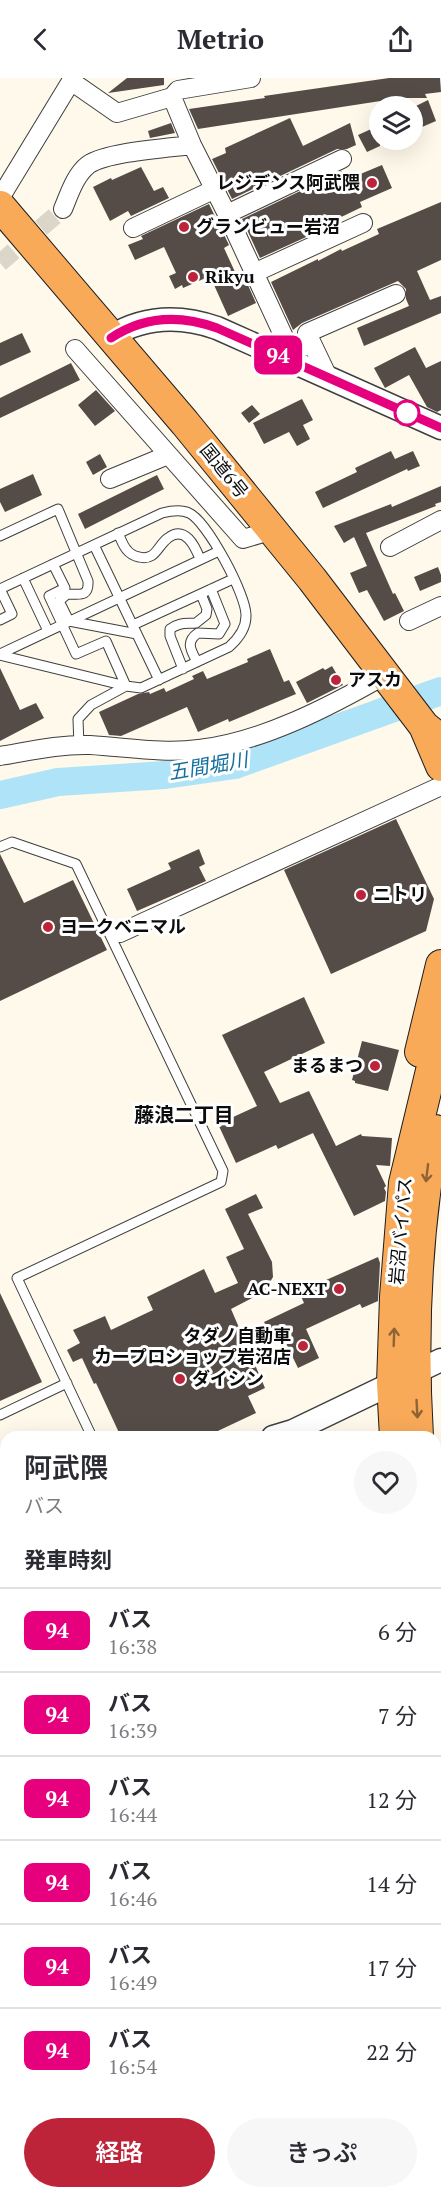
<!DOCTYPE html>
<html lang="ja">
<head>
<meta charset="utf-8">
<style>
  body { margin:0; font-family:"PT Serif","Noto Sans JP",serif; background:#f7f7f7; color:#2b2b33; height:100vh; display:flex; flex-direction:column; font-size:22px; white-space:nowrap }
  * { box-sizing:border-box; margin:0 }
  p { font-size:20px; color:#7c7c81 }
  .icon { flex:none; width:33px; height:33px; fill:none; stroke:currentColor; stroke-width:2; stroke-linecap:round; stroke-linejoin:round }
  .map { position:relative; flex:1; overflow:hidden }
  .panel { position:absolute; left:0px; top:1353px; width:441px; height:768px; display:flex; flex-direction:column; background:#fff; border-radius:18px 18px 0 0; box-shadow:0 6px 24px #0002 }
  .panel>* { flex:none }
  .badge { padding:0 12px; border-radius:9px; font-size:21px; line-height:39px }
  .controls { position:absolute; left:369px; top:18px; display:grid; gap:12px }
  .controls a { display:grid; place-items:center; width:54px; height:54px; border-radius:50%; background:#fff; box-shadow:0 6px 24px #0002; font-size:30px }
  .map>.badge { position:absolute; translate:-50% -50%; box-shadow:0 0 0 3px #fff }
  h2 { padding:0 24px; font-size:22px; line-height:54px }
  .round { display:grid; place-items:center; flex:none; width:63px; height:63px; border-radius:32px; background:#f7f7f7 }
  .head { display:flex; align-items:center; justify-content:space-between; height:102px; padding:0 24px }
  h1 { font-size:28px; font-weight:600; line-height:45px }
  .action { display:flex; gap:12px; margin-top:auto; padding:12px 24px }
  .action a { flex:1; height:69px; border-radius:36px; background:#bd2339; color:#fff; font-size:24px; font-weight:600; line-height:69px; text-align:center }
  .action a+a { background:#f7f7f7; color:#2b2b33 }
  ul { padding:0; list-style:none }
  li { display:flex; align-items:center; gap:18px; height:84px; padding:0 24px; border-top:2px solid #e1e1e2 }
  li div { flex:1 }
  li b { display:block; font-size:22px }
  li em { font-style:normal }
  li .badge { min-width:66px; font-weight:700; text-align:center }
  header { display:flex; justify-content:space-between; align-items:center; height:78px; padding:0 24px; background:#fff; font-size:27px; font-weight:600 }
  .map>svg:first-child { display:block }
</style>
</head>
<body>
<header><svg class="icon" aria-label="back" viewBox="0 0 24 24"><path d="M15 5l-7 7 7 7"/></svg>Metrio<svg class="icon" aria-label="share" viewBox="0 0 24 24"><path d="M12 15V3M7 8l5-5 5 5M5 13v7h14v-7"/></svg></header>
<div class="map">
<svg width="441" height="2121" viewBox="0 0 441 2121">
  <rect width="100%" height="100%" fill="#fff9eb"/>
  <path fill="#e6f0c6" d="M6,2083V2115H91L92,2121H0V2084Z"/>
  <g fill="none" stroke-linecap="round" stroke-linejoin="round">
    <path stroke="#35a0ce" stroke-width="4.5" d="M0,1590L6,1582"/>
    <path stroke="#afe3f7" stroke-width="28" d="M0,717L58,704L165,697L235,687L441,613
      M0,1697L6,1714
      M126,2115L127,2121"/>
  </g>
  <path fill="#554c48" d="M127,0H164V7L108,15Z
    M389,0H440L441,14L425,16L427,20H400L198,51L189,31L265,20L264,18Z
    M428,22L436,43L415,52L412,46V30Z
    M290,40L303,68L350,45L356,67L347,71H337L232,121L212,81L226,75L225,70Z
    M171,45L175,55L150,60L148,53Z
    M380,47V68L367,74L358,57Z
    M382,87L392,110L360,124L362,129L335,142L337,145L260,180L242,141L342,93L346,102Z
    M141,89L154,113L163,109L169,120L131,138L128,133L110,143L93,109L111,100L112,102Z
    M441,124V182L417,193L430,222L441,218V235L364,268L357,250L409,228L406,221V211L398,203L302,245L293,252L271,204L318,181V183L341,171L342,173L379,156L377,151Z
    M209,126L229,167L224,170L241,207L247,205L256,225L228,238L210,198L183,210L182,207L175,211L169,198L176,195L164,169L135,182L128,167L143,161L141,158Z
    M22,255L31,274L0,288V265Z
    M415,269L426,290L441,283V332L437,334L427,329L409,297L385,310L374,290Z
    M71,285L80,302L0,340V320Z
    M96,312L115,333L95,348L78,327Z
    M302,321L313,342L303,347L310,361L297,368L289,354L264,366L253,345Z
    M252,327L260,336L249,345L241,335Z
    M391,373L395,381L413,373L420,388L408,393L407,391L323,430L315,414L357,394L355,390Z
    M100,376L107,389L93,397L86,384Z
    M33,396L42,417L5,434L0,424V411Z
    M157,397L164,411L85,451L78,436Z
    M441,408V424L435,426L436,428L366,455L393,516L395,515L404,533L384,543L367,512L359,515L350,495L367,488L354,459L344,465L334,448L391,426L392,429Z
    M438,489L441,497V504L420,513L414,499Z
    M270,571L284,604L289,602L296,616L229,644L228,641L198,654L187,629L121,658L109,657L99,634L138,616L149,614L150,616L164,610L166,614L194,601L192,598L203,593L207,601L248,584L247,581Z
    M332,588L343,607L307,625L296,604L323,590L325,592Z
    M0,590L20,632L36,625L44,640L0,663Z
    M396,741L434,821L426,853L331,896L284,792Z
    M199,771L205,786L199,789L206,803L137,833L127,811L171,791L168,785Z
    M0,776L24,825L73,802L107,872L0,923Z
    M304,919L325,965L264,994L280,1025L309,1013L336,1068L361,1056L362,1058L392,1060L390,1088L376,1087L386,1108L384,1110L386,1114L385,1123L354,1138L313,1055L278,1071L276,1067L236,1085L218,1046L257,1028L222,957Z
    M362,963L399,972L388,1013L355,1005V1003L352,1002Z
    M256,1116L263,1130L248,1136L272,1184L273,1199L264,1214L231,1231L265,1310L248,1318L256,1335L205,1359H121L96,1305L94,1306L82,1280L73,1284L67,1272L80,1265L73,1252L105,1238L111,1252L153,1232L147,1219L204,1191L215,1215L238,1205L226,1179L244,1171L225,1131Z
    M378,1179L380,1185L378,1223L362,1230L360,1226L306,1251L319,1280L298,1290L283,1259L273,1264L264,1244L304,1225L299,1214Z
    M0,1215L42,1304L0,1323Z"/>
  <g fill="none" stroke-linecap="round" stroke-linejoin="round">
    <path stroke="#dbd5ca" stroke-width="18" stroke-dasharray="18 9" stroke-linecap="butt" d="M0,185L63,131"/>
    <g stroke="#3f3f3f" stroke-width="11">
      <path id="service" d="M118,455C121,461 123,468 127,472C130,476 134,478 139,479C156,483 157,468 168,460C185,447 195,468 200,481
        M0,458L58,431L88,503C89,520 79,516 67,516L59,523L69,543L137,556
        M94,467L159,602
        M53,486L65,510L49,518L76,576L106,563L126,608L91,627L78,641L79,668
        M23,500L48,553
        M0,511L162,435C170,433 181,431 189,435C207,443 247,518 246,538C246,550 238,561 229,569L141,610L126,608L0,577
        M0,542L12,536L0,511
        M133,547L233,501
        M0,576L219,473
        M197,584C191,572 185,564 198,555L219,556L225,546L211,511
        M183,591L170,558V551C179,544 186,546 196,545L206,537L207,531L201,516
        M0,769L12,764L76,786L223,1093L221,1104L17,1200L92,1359
        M0,1337L67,1305
        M64,2115L65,2121"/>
    </g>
    <g stroke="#3f3f3f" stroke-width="20">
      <path id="minor" d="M251,0L178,12L172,19L192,67L227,136L290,272L312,267
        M71,3L117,35L172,19
        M0,120L73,0
        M63,131C69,117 75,97 88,87C106,74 168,70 192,67
        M227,136L342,81
        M133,150L215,111
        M254,195L363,145
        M75,271L243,461L273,452
        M328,299L307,255L396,216
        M110,401L168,377
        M390,469L441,442
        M409,543L441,528
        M0,678C30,673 60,666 90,667C126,669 164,676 199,671C262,664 331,628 385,597
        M120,855L441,708
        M435,1519L439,1521L441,1526
        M160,2115L161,2121"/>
    </g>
    <g stroke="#3f3f3f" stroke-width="25">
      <path id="tertiary" d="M110,259C144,238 180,237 217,250L441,350
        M273,1359L293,1353L441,1282
        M0,1481L6,1478
        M0,2059L6,2058"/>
    </g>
    <g stroke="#1d1d1d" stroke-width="32">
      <path id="trunk" d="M0,128L185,345L312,501L424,648L441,662
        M424,648L441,688
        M420,974L441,887
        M395,1359L392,1305L395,1219L404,1105L441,951
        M418,1359C412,1257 416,1153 435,1052
        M435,1593L441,1649
        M435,1822L441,1886"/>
    </g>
    <path stroke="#2e2e2e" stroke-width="3" stroke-dasharray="6 3" stroke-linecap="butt" d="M0,1436L6,1451"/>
    <use href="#service" stroke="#fff" stroke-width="9"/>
    <use href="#minor" stroke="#fff" stroke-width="18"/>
    <use href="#tertiary" stroke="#fff" stroke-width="22"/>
    <use href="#trunk" stroke="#f8aa59" stroke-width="30"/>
  </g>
  <defs><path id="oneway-shaft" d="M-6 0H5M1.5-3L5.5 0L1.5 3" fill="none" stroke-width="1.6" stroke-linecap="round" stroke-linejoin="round" transform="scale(1.5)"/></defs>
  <g stroke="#8e6336">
    <use href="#oneway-shaft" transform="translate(427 1095) rotate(97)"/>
    <use href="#oneway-shaft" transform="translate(394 1259) rotate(-88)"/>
    <use href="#oneway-shaft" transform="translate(417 1331) rotate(87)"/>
  </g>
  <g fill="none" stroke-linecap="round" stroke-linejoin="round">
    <g stroke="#fff" stroke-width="14">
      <path id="line" d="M111,260C144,238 181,237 217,250L441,350"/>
    </g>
    <use href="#line" stroke="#e6007e" stroke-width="9"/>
  </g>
  <g fill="#bd2339" stroke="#fff" stroke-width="2">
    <circle cx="372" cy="105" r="6"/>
    <circle cx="184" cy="149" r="6"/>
    <circle cx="193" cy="199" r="6"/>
    <circle cx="336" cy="602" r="6"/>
    <circle cx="361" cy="817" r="6"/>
    <circle cx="48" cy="849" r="6"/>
    <circle cx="375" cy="988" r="6"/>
    <circle cx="339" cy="1211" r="6"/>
    <circle cx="303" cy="1268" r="6"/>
    <circle cx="180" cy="1301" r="6"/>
  </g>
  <circle fill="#fff" stroke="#e6007e" stroke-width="3" cx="407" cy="335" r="12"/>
  <g text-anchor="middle" stroke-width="6" stroke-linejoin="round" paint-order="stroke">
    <g font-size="18" font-weight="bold" fill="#0c0c0c" stroke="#fff" text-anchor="start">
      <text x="360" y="111" text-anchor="end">レジデンス阿武隈</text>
      <text x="196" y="155">グランビュー岩沼</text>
      <text x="205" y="205">Rikyu</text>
      <text x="348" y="608">アスカ</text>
      <text x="373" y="823">ニトリ</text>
      <text x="60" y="855">ヨークベニマル</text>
      <text x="363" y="994" text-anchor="end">まるまつ</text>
      <text x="327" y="1217" text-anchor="end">AC-NEXT</text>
      <text x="291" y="1264" text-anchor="end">タダノ自動車<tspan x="291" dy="21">カープロショップ岩沼店</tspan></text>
      <text x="192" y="1307">ダイシン</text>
    </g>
    <g font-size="18" fill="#0c0c0c" stroke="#fff">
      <text transform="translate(224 393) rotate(51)" y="6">国道6号</text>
      <text transform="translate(401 1153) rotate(-85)" y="6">岩沼バイパス</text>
    </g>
    <g font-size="20" font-style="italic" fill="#146f9e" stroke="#fff">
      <text transform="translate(208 688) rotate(-10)" y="7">五間堀川</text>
    </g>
    <g font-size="20" font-weight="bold" fill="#0c0c0c" stroke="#fff">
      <text x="184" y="1044">藤浪二丁目</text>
    </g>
  </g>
</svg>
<div class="controls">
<a><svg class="icon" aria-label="layers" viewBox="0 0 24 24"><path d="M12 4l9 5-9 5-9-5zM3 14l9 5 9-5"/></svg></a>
</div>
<b class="badge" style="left:278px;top:277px;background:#e6007e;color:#fff">94</b>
<section class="panel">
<div class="head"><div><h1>阿武隈</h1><p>バス</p></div><a class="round"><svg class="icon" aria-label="heart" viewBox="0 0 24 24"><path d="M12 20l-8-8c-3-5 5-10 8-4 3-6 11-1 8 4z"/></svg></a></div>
<h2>発車時刻</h2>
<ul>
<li><span class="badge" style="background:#e6007e;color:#fff">94</span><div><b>バス</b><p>16:38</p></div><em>6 分</em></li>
<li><span class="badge" style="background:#e6007e;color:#fff">94</span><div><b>バス</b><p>16:39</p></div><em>7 分</em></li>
<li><span class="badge" style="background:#e6007e;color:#fff">94</span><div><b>バス</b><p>16:44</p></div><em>12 分</em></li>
<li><span class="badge" style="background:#e6007e;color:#fff">94</span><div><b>バス</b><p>16:46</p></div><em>14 分</em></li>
<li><span class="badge" style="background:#e6007e;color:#fff">94</span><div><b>バス</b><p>16:49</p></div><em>17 分</em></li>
<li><span class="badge" style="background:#e6007e;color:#fff">94</span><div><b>バス</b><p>16:54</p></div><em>22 分</em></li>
</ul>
<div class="action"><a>経路</a><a>きっぷ</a></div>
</section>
</div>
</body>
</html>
